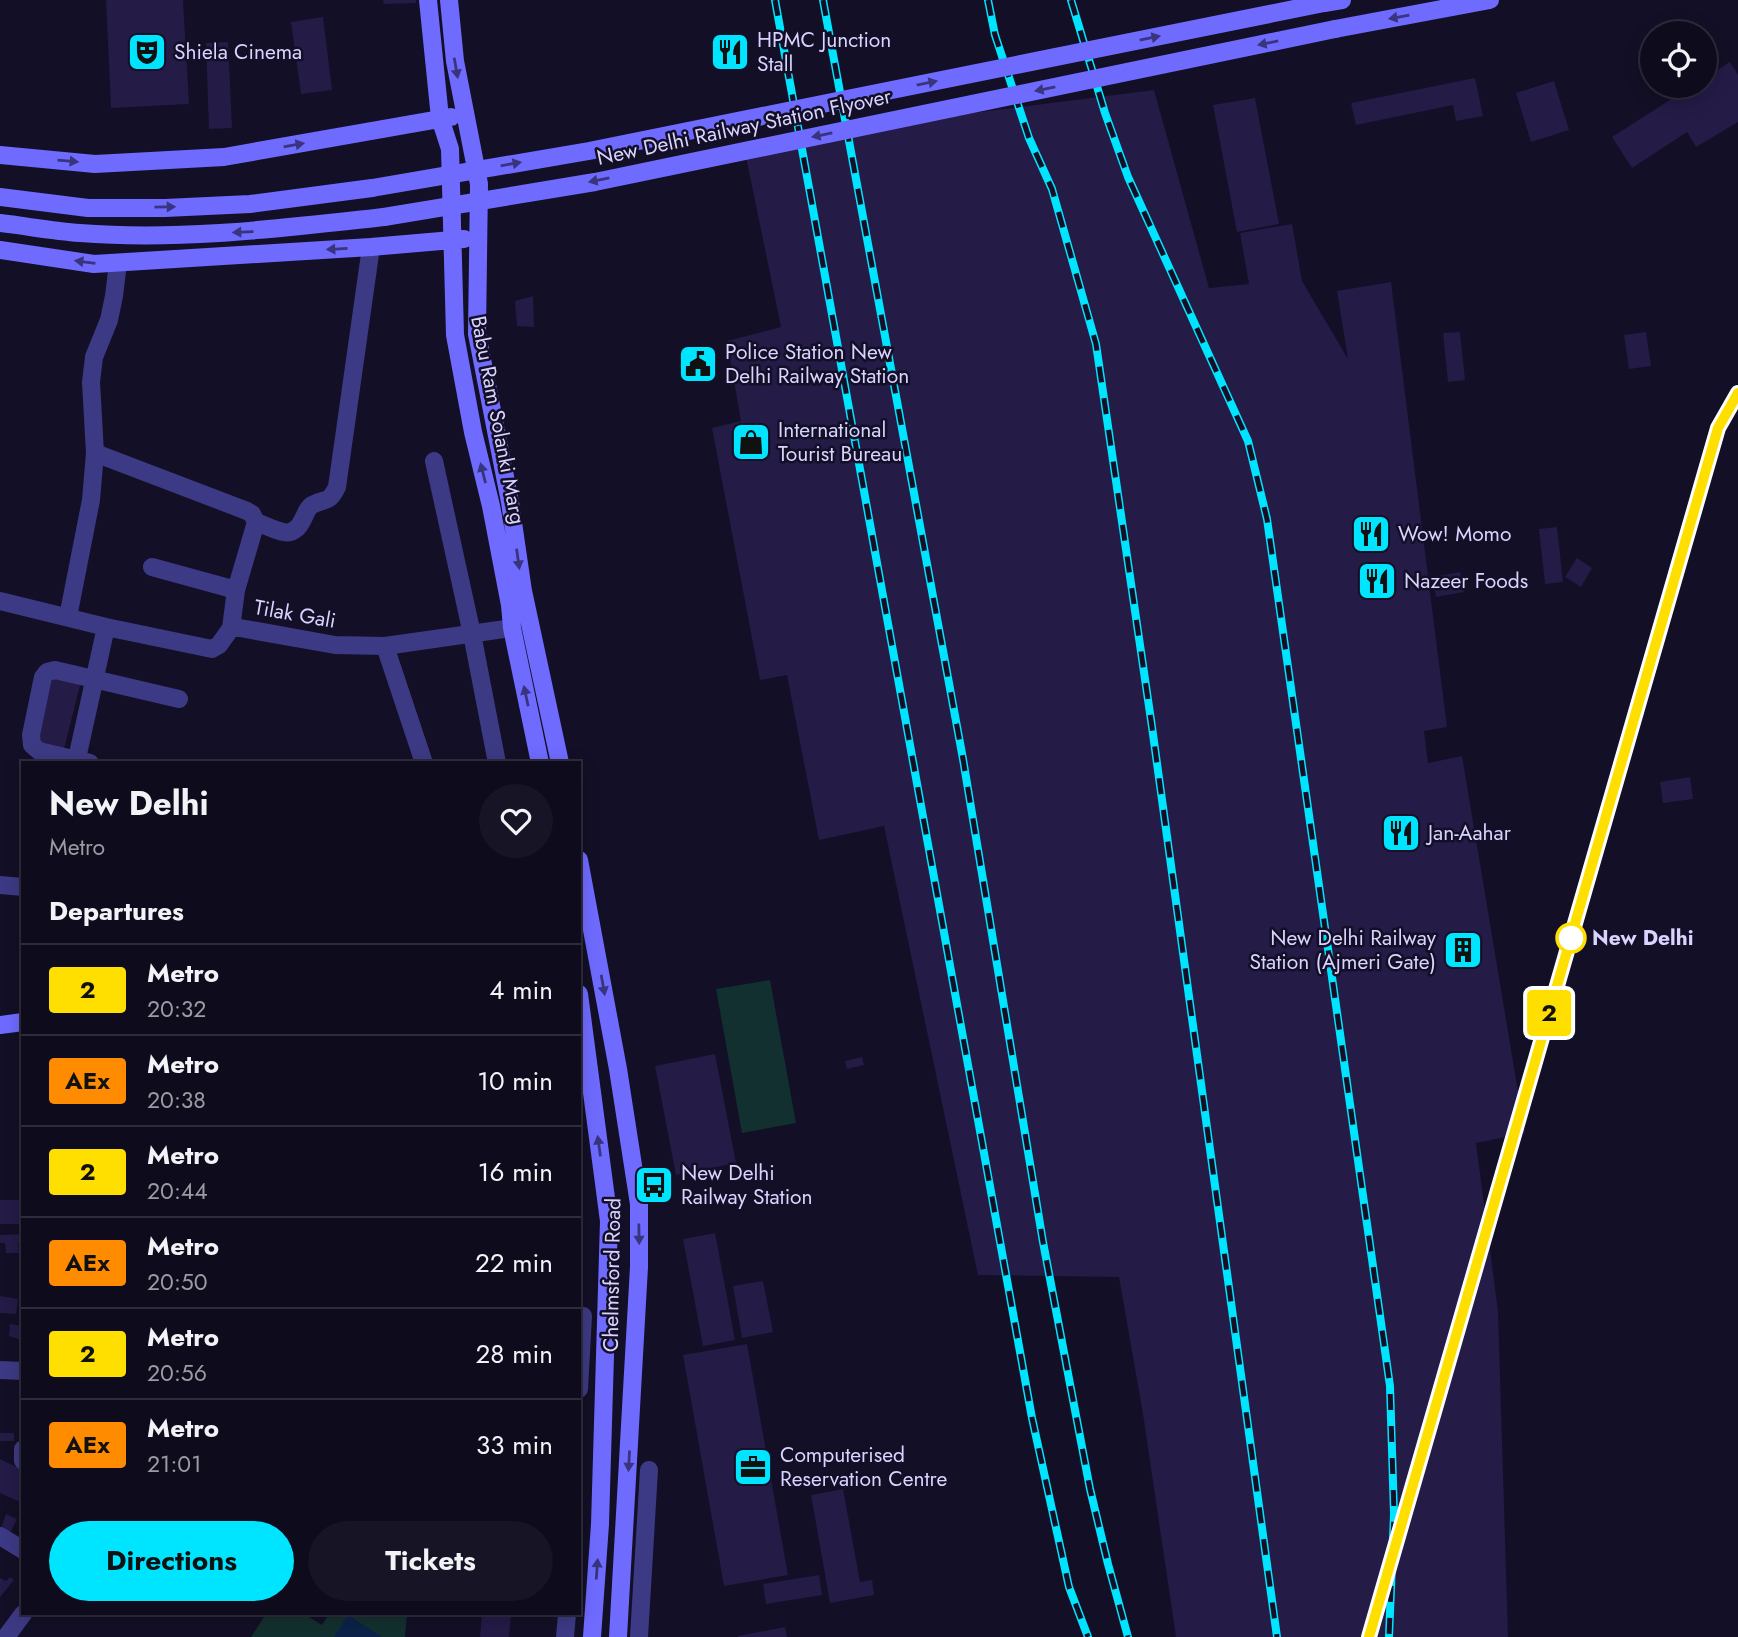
<!DOCTYPE html>
<html lang="en">
<head>
<meta charset="utf-8">
<style>
  body { margin:0; font-family:Jost,sans-serif; background:#171425; color:#f1f3f6; height:100vh; display:flex; flex-direction:column; font-size:26px; white-space:nowrap }
  * { box-sizing:border-box; margin:0 }
  p { font-size:23px; color:#9b9ba3 }
  .icon { flex:none; width:38px; height:38px; fill:none; stroke:currentColor; stroke-width:2; stroke-linecap:round; stroke-linejoin:round }
  .map { position:relative; flex:1; overflow:hidden }
  .drawer { position:absolute; left:21px; top:761px; width:560px; height:854px; display:flex; flex-direction:column; background:#0e0b1c; border-radius:0px; box-shadow:0 4px 18px #0003,0 0 0 2px #2e2b3b }
  .drawer>* { flex:none }
  .badge { padding:0 14px; border-radius:5px; font-size:24px; line-height:46px }
  .controls { position:absolute; left:1640px; top:21px; display:grid; gap:14px }
  .controls a { display:grid; place-items:center; width:77px; height:77px; border-radius:50%; background:#0e0b1c; box-shadow:0 4px 18px #0003,0 0 0 2px #2e2b3b; font-size:35px }
  .map>.badge { position:absolute; translate:-50% -50%; box-shadow:0 0 0 4px #fff }
  h2 { padding:0 28px; font-size:26px; line-height:63px }
  .round { display:grid; place-items:center; flex:none; width:74px; height:74px; border-radius:37px; background:#171425 }
  .head { display:flex; align-items:center; justify-content:space-between; height:119px; padding:0 28px }
  h1 { font-size:33px; font-weight:700; line-height:52px }
  .primary-button { display:flex; gap:14px; margin-top:auto; padding:14px 28px }
  .primary-button a { flex:1; height:80px; border-radius:42px; background:#00e5ff; color:#111; font-size:28px; font-weight:700; line-height:80px; text-align:center }
  .primary-button a+a { background:#171425; color:#f1f3f6 }
  ul { padding:0; list-style:none }
  li { display:flex; align-items:center; gap:21px; height:91px; padding:0 28px; border-top:2px solid #2e2b3b }
  li div { flex:1 }
  li b { display:block; font-size:26px }
  li em { font-style:normal }
  li .badge { min-width:77px; font-weight:700; text-align:center }
  .map>svg:first-child { display:block }
</style>
</head>
<body>
<div class="map">
<svg width="1738" height="1637" viewBox="0 0 1738 1637">
  <rect width="100%" height="100%" fill="#130f26"/>
  <path fill="#12302f" d="M770,980L796,1123L742,1133L716,989Z
    M266,1614H304L322,1625L329,1614H407L405,1637H251Z"/>
  <path fill="#0c2248" d="M348,1615L382,1637H334Z"/>
  <path fill="#241b47" d="M106,0H183L189,104L111,108Z
    M383,0H416V3L384,4Z
    M323,17L332,90L301,94L291,22Z
    M228,42L232,128L209,129L206,43Z
    M1730,62L1738,75V122L1696,147L1687,132L1632,168L1612,137L1692,86H1704V78Z
    M1475,78L1483,116L1456,121L1453,105L1356,125L1351,103Z
    M1554,81L1569,130L1531,142L1516,93Z
    M1154,90L1209,288L1249,284L1240,233L1292,224L1302,281L1348,359L1337,291L1391,282L1447,727L1424,731L1428,763L1462,756L1525,1133L1476,1143L1498,1311L1508,1637H1176L1143,1414L1119,1277L978,1275L884,826L819,840L787,675L760,680L712,428L741,421L727,341L781,327L743,142Z
    M1255,98L1279,224L1237,232L1213,105Z
    M533,296L534,327L517,326L515,301Z
    M1460,332L1465,380L1448,382L1443,333Z
    M1646,332L1651,366L1629,369L1624,335Z
    M1557,527L1563,582L1545,584L1539,529Z
    M1577,558L1592,568L1581,587L1565,577Z
    M1460,572L1464,592L1436,597L1432,577Z
    M52,673L81,681L64,749L34,742Z
    M1690,777L1693,799L1663,803L1660,782Z
    M715,1054L736,1163L676,1175L655,1066Z
    M862,1057L864,1065L847,1069L845,1061Z
    M0,1200H23V1224H0Z
    M715,1233L735,1340L703,1346L683,1239Z
    M23,1234V1242L18,1243L19,1253H6L5,1243H0V1235Z
    M763,1281L773,1332L742,1338L733,1286Z
    M0,1296L18,1299L16,1314L0,1313Z
    M10,1324L23,1326L21,1340L9,1336Z
    M747,1344L788,1575L724,1586L683,1355Z
    M0,1433H14V1441H0Z
    M0,1459L23,1470V1499L20,1502L0,1493Z
    M843,1489L860,1582L872,1580L874,1595L830,1603L811,1495Z
    M6,1514L17,1519L10,1533L1,1528Z
    M819,1575L822,1595L766,1604L763,1584Z
    M10,1577L14,1580L0,1597V1578L6,1581Z
    M482,1614H511L509,1637H480Z
    M785,1627L787,1637H738V1636Z"/>
  <g fill="none" stroke-linecap="round" stroke-linejoin="round">
    <path stroke="#3d3a85" stroke-width="18" d="M95,453L247,511L252,514L256,522C276,529 292,543 303,519C306,514 307,508 312,505C326,497 328,505 337,487L371,247
      M434,461L472,634L497,763
      M152,567L236,590
      M0,601L106,627L212,649L219,645L231,628H240L335,645L385,646L512,628
      M68,617L91,500L95,453L91,382L94,357L109,320L114,296L118,263
      M231,628L236,590L256,522
      M385,646L424,763
      M76,763L106,627
      M90,763L39,751L32,745L31,735L43,677L47,672L55,670L179,699
      M0,885L23,887
      M0,1370L23,1371
      M579,1389L583,1316
      M23,1449V1461
      M0,1536L23,1550
      M6,1637L23,1614
      M565,1637L567,1614
      M639,1637L649,1470"/>
    <path stroke="#6f6bff" stroke-width="18" d="M428,0L440,118L450,149L455,335L473,432L491,506L510,605L512,628L540,763
      M449,0L455,61L479,184L477,334L510,502L523,591L560,763
      M1324,3L1342,0
      M1335,29L1490,0
      M0,155L95,164L224,157L451,117
      M0,197L88,208H165L250,204L372,188
      M0,223C26,226 53,231 80,233C181,241 283,228 384,217
      M0,250L94,264L371,247L464,239
      M579,860L618,1069L639,1204V1267L618,1637
      M579,994L609,1221L600,1524L592,1637
      M0,1025L23,1022"/>
    <g stroke="#00e5ff" stroke-width="8">
      <path id="rail" d="M775,0L1032,1418L1069,1587L1088,1637
        M823,0L963,759L1043,1242L1090,1489L1108,1564L1128,1637
        M988,0L995,35L1029,138L1052,189L1096,344L1152,727L1277,1637
        M1071,0L1105,113L1128,177L1248,441L1267,519L1390,1386L1394,1514L1389,1637"/>
    </g>
    <use href="#rail" stroke="#130f26" stroke-width="5" stroke-dasharray="16" stroke-linecap="butt"/>
    <path stroke="#6f6bff" stroke-width="18" d="M372,188L589,151L1324,3
      M384,217L595,182L1335,29"/>
  </g>
  <defs><path id="oneway-solid" d="M-6-.8H1V-3.2L6.5 0L1 3.2V.8H-6Z" transform="scale(1.75)"/></defs>
  <g fill="#38347d">
    <use href="#oneway-solid" transform="translate(1399 17) rotate(170)"/>
    <use href="#oneway-solid" transform="translate(1150 38) rotate(-11)"/>
    <use href="#oneway-solid" transform="translate(1268 43) rotate(168)"/>
    <use href="#oneway-solid" transform="translate(456 68) rotate(80)"/>
    <use href="#oneway-solid" transform="translate(927 83) rotate(-11)"/>
    <use href="#oneway-solid" transform="translate(1045 89) rotate(168)"/>
    <use href="#oneway-solid" transform="translate(822 135) rotate(168)"/>
    <use href="#oneway-solid" transform="translate(294 145) rotate(-10)"/>
    <use href="#oneway-solid" transform="translate(68 161) rotate(5)"/>
    <use href="#oneway-solid" transform="translate(511 164) rotate(-10)"/>
    <use href="#oneway-solid" transform="translate(599 180) rotate(169)"/>
    <use href="#oneway-solid" transform="translate(165 207) rotate(-1)"/>
    <use href="#oneway-solid" transform="translate(243 232) rotate(178)"/>
    <use href="#oneway-solid" transform="translate(337 249) rotate(177)"/>
    <use href="#oneway-solid" transform="translate(85 262) rotate(-173)"/>
    <use href="#oneway-solid" transform="translate(483 473) rotate(-104)"/>
    <use href="#oneway-solid" transform="translate(518 559) rotate(82)"/>
    <use href="#oneway-solid" transform="translate(526 696) rotate(-102)"/>
    <use href="#oneway-solid" transform="translate(603 985) rotate(80)"/>
    <use href="#oneway-solid" transform="translate(599 1146) rotate(-98)"/>
    <use href="#oneway-solid" transform="translate(639 1234) rotate(89)"/>
    <use href="#oneway-solid" transform="translate(629 1461) rotate(93)"/>
    <use href="#oneway-solid" transform="translate(597 1569) rotate(-86)"/>
  </g>
  <g fill="none" stroke-linecap="round" stroke-linejoin="round">
    <g stroke="#fff" stroke-width="16">
      <path id="line" d="M1369,1637L1718,428L1738,393"/>
    </g>
    <use href="#line" stroke="#ffdf00" stroke-width="10"/>
  </g>
  <defs>
    <g id="theatre-square" transform="scale(2.0125)"><rect x="-9" y="-9" width="18" height="18" rx="4" fill="#00e5ff" stroke="#130f26"/><path d="M-5-5.5Q0-4 5-5.5V0Q5 5 0 6Q-5 5-5 0ZM-3.3-2.5H-1v1.5H-3.3ZM1-2.5H3.3v1.5H1ZM-2.8 1Q0 5.5 2.8 1Z" fill="#111"/></g>
    <g id="restaurant-square" transform="scale(2.0125)"><rect x="-9" y="-9" width="18" height="18" rx="4" fill="#00e5ff" stroke="#130f26"/><path d="M-5-6h1v4h1v-4h1v4h1v-4h1v5L-1.5 .5V6h-2V.5L-5-1ZM5-6V6H3V1.5H1.5Q1.5-4 5-6Z" fill="#111"/></g>
    <g id="civic-square" transform="scale(2.0125)"><rect x="-9" y="-9" width="18" height="18" rx="4" fill="#00e5ff" stroke="#130f26"/><path d="M-.6-6.5H3V-4.5H.6V-3L4-1V1h2V6H-6V1h2V-1L-.6-3ZM-1.2 2.5V6h2.4V2.5Z" fill="#111"/></g>
    <g id="shop-square" transform="scale(2.0125)"><rect x="-9" y="-9" width="18" height="18" rx="4" fill="#00e5ff" stroke="#130f26"/><path d="M-5-2.5h2.3a2.7 3.5 0 0 1 5.4 0H5L5.5 6h-11ZM-1.5-2.5h3a1.5 2.3 0 0 0-3 0Z" fill="#111"/></g>
    <g id="building-square" transform="scale(2.0125)"><rect x="-9" y="-9" width="18" height="18" rx="4" fill="#00e5ff" stroke="#130f26"/><path d="M-4-6H4V6H1V3H-1V6H-4ZM-2.5-4.3h1.7v1.8h-1.7ZM.8-4.3h1.7v1.8H.8ZM-2.5-1h1.7V.8h-1.7ZM.8-1h1.7V.8H.8Z" fill="#111"/></g>
    <g id="bus-square" transform="scale(2.0125)"><rect x="-9" y="-9" width="18" height="18" rx="4" fill="#00e5ff" stroke="#130f26"/><path d="M-5-6H5V4H4V6H2V4H-2V6H-4V4H-5ZM-3.5-4V0h7V-4ZM-3.5 1.2v1.5H-2V1.2ZM2 1.2v1.5H3.5V1.2Z" fill="#111"/></g>
    <g id="office-square" transform="scale(2.0125)"><rect x="-9" y="-9" width="18" height="18" rx="4" fill="#00e5ff" stroke="#130f26"/><path d="M-6-3h4V-5.5h4V-3h4V5H-6ZM-1-4.5V-3h2v-1.5ZM-6 0V1H6V0Z" fill="#111"/></g>
  </defs>
  <g fill-rule="evenodd">
    <use href="#theatre-square" x="147" y="52"/>
    <use href="#restaurant-square" x="730" y="52"/>
    <use href="#civic-square" x="698" y="364"/>
    <use href="#shop-square" x="751" y="442"/>
    <use href="#restaurant-square" x="1371" y="534"/>
    <use href="#restaurant-square" x="1377" y="581"/>
    <use href="#restaurant-square" x="1401" y="833"/>
    <use href="#building-square" x="1463" y="950"/>
    <use href="#bus-square" x="654" y="1185"/>
    <use href="#office-square" x="753" y="1467"/>
  </g>
  <circle fill="#fff" stroke="#ffdf00" stroke-width="3.5" cx="1571" cy="938" r="14"/>
  <g text-anchor="middle" stroke-width="5" stroke-linejoin="round" paint-order="stroke">
    <g font-size="21" fill="#d9d4ff" stroke="#130f26" text-anchor="start">
      <text x="757" y="47">HPMC Junction<tspan x="757" dy="24">Stall</tspan></text>
      <text x="174" y="59">Shiela Cinema</text>
      <text x="725" y="359">Police Station New<tspan x="725" dy="24">Delhi Railway Station</tspan></text>
      <text x="778" y="437">International<tspan x="778" dy="24">Tourist Bureau</tspan></text>
      <text x="1398" y="541">Wow! Momo</text>
      <text x="1404" y="588">Nazeer Foods</text>
      <text x="1428" y="840">Jan-Aahar</text>
      <text x="1436" y="945" text-anchor="end">New Delhi Railway<tspan x="1436" dy="24">Station (Ajmeri Gate)</tspan></text>
      <text x="681" y="1180">New Delhi<tspan x="681" dy="24">Railway Station</tspan></text>
      <text x="780" y="1462">Computerised<tspan x="780" dy="24">Reservation Centre</tspan></text>
    </g>
    <g font-size="21" fill="#d9d4ff" stroke="#130f26">
      <text transform="translate(744 127) rotate(-12)" y="7">New Delhi Railway Station Flyover</text>
      <text transform="translate(498 420) rotate(79)" y="7">Babu Ram Solanki Marg</text>
      <text transform="translate(295 614) rotate(10)" y="7">Tilak Gali</text>
      <text transform="translate(612 1275) rotate(-89)" y="7">Chelmsford Road</text>
    </g>
    <g font-size="21" font-weight="bold" fill="#d9d4ff" stroke="#130f26" text-anchor="start">
      <text x="1592" y="945">New Delhi</text>
    </g>
  </g>
</svg>
<div class="controls">
<a><svg class="icon" aria-label="locate" viewBox="0 0 24 24"><circle cx="12" cy="12" r="6"/><path d="M12 2v4M12 18v4M2 12h4M18 12h4"/></svg></a>
</div>
<b class="badge" style="left:1549px;top:1013px;background:#ffdf00;color:#111">2</b>
<section class="drawer">
<div class="head"><div><h1>New Delhi</h1><p>Metro</p></div><a class="round"><svg class="icon" aria-label="heart" viewBox="0 0 24 24"><path d="M12 20l-8-8c-3-5 5-10 8-4 3-6 11-1 8 4z"/></svg></a></div>
<h2>Departures</h2>
<ul>
<li><span class="badge" style="background:#ffdf00;color:#111">2</span><div><b>Metro</b><p>20:32</p></div><em>4 min</em></li>
<li><span class="badge" style="background:#ff8c00;color:#111">AEx</span><div><b>Metro</b><p>20:38</p></div><em>10 min</em></li>
<li><span class="badge" style="background:#ffdf00;color:#111">2</span><div><b>Metro</b><p>20:44</p></div><em>16 min</em></li>
<li><span class="badge" style="background:#ff8c00;color:#111">AEx</span><div><b>Metro</b><p>20:50</p></div><em>22 min</em></li>
<li><span class="badge" style="background:#ffdf00;color:#111">2</span><div><b>Metro</b><p>20:56</p></div><em>28 min</em></li>
<li><span class="badge" style="background:#ff8c00;color:#111">AEx</span><div><b>Metro</b><p>21:01</p></div><em>33 min</em></li>
</ul>
<div class="primary-button"><a>Directions</a><a>Tickets</a></div>
</section>
</div>
</body>
</html>
